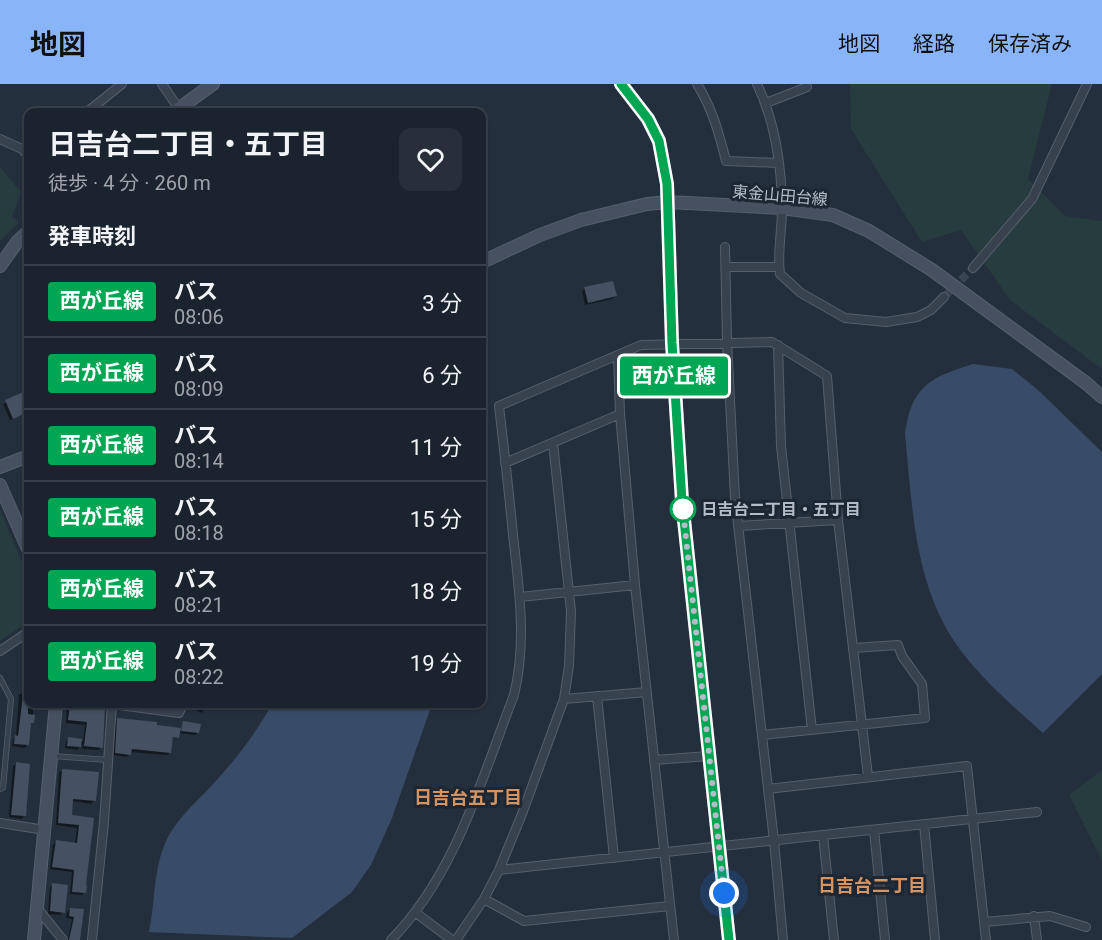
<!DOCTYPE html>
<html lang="ja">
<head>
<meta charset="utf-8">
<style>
  body { margin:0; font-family:Roboto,"Noto Sans JP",sans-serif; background:#282f3a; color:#f1f3f6; height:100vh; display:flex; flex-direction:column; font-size:22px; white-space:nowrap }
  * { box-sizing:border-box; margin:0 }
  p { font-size:20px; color:#a0a4aa }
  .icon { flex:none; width:33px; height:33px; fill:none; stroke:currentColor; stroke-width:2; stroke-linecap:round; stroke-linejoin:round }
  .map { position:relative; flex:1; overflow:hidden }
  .panel { position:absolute; left:24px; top:24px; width:462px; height:600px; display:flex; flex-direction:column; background:#1b232e; border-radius:12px; box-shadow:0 2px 4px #0004,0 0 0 2px #39404a }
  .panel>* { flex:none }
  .badge { padding:0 12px; border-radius:4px; font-size:21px; line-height:39px }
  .you { position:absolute; width:30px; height:30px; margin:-15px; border:4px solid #fff; border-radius:50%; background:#1a73e8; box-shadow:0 0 0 9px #1a73e833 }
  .map>.badge { position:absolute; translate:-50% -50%; box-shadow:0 0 0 3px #fff }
  h2 { padding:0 24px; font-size:22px; line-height:54px }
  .round { display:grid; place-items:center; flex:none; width:63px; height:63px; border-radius:12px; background:#282f3a }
  .head { display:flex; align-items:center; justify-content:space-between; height:102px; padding:0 24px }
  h1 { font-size:28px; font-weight:700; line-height:45px }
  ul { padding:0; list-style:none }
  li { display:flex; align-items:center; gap:18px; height:72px; padding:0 24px; border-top:2px solid #39404a }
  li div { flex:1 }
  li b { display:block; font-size:22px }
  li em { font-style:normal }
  li .badge { min-width:66px; font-weight:700; text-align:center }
  header { display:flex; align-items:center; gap:36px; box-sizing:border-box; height:84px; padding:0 30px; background:#8ab4f8; color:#111 }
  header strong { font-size:28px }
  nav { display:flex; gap:33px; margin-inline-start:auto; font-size:21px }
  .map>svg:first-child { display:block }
</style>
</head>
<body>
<header>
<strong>地図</strong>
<nav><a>地図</a><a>経路</a><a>保存済み</a></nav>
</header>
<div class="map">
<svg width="1102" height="856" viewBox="0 0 1102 856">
  <rect width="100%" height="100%" fill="#242f3e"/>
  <path fill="#263c3f" d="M850,0H1052L1028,95L1065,132L1102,137V285L1010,216L961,146L922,158L851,45Z
    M0,83L21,108L12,133L19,138L0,157V122L3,124L0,121Z
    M0,426L28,492V538L0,557Z
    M1102,686V777L1069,711Z"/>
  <path fill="#394c67" d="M973,280L1012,285L1038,306L1102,368V590L1043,649C1012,621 978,593 954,557C914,496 912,420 905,350C911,302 931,293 973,280Z
    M272,620H432L392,734L371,781L352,808L292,854L149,848C155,820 153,790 164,762C175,735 196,719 215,698C237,674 256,649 272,620Z"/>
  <path fill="#0007" d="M585,204L615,212L612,215L585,221L582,207Z
    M26,309L28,314V328L10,336L3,320Z
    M22,609H28V620H33V638L29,642L27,661L25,664L12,662L13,656L16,652L19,611Z
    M67,620H104L101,664L98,666L82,665L83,660L77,666L65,664L66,658L68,655L83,657L85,641L66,639Z
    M194,620H208L202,629L192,624Z
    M118,635L175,645L170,669L167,671L130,668L127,673L113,671L115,638Z
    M183,642L198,649L195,651L179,649Z
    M16,680L24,732L22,735L9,733L13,682Z
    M62,686L94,717L91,720L72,717L70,732L93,735L85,808L82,811L70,810L72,788L50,785L53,761L56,758L75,760L77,744L56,741L59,689Z
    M53,801L63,828L60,831L48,830L50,803Z
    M70,825L82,827L78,856H68L72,835L66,834L67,828Z"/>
  <path fill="#455162" d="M613,197L617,212L588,219L584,203Z
    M28,306V328L13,335L5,316Z
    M23,611H28V630L35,631L34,639H31L29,661L14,660L15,651L18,652Z
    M70,620H105L103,664L84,662L87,638L68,636Z
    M117,634L157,638V641L181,644L179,654L173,653L171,669L132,665L131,671L115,669Z
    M183,637L201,640L199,649L181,647Z
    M68,653L82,655L81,663L67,662Z
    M16,678L30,680L26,732L11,731Z
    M62,685L99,688L96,717L73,715L72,731L94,734L86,801H87L86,809L72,808L74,786L52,783L56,756L77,759L79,741L58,739Z
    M52,799L68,801L65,829L50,827Z
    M70,824L84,825L80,856H69L74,833L69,832Z"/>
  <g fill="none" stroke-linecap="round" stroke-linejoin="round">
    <path stroke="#3a4453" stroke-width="8" stroke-dasharray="8 4" stroke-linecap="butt" d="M944,213L973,184"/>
    <g stroke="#565f6c" stroke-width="6">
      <path id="lane" d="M0,594L11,615L3,704L0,705
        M53,672L108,676"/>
    </g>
    <g stroke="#565f6c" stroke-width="10">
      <path id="street" d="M162,0L179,25
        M697,0C712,24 719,49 726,77L779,79
        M757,0C775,37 782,84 782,126C782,147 777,169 780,190L801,209L845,234L886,238L917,233L931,226L944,213
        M766,19L807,3L806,0
        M87,28L122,0
        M0,55L22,65L28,72
        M725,163L727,257L735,414L774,757L783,856
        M726,183H779
        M973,184L1032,115L1087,0
        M778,261L781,362L812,646
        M618,271L620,330L635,501L674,856
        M505,379L620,330
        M738,442L838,436
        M520,513L635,501
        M0,567L28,548
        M597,612L614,774
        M564,615L647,608
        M112,620L179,629L183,620
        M762,651L925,634L922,600L902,572L898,561L854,564
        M654,676L709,672
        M768,705L967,682L986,856
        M0,739L45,746
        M924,740L935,856
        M874,746L885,856
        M823,751L834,856
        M499,786L1037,728
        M484,815L524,837L670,822
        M37,824L63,856
        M416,829L452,856
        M1034,832L1037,856
        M984,838L1050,832L1086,843
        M92,856L104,738L112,620
        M391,856C456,790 481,696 514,611C527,558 519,505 513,451C509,408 504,365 499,322L641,261L772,258L827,292L838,436L868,692
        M456,856L484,815L499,786L522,730L564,615L569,582L571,527L553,359"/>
    </g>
    <g stroke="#565f6c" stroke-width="14">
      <path id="secondary" d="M621,0L648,35L659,57L667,100L672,259L682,417L729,856
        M174,28L213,0
        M482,178L540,151L581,136L647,120L668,118L782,124L833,131L869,147L932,186L1086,299L1102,313
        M0,182L17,158L28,148
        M0,383L28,372
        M0,401L28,465
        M34,856L56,620"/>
    </g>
    <use href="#lane" stroke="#38414e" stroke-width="4.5"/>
    <use href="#street" stroke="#38414e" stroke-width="8"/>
    <use href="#secondary" stroke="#465061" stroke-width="12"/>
  </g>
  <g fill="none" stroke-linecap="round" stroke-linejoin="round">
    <g stroke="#fff" stroke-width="14">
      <path id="line" d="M621,0L648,35L659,57L667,100L672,259L682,417L729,856"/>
    </g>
    <use href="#line" stroke="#00a651" stroke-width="9"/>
    <path stroke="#b4bcc9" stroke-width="6" stroke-dasharray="0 10.8" d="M683,425L682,417L724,809"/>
  </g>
  <circle fill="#fff" stroke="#00a651" stroke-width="3" cx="683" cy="425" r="12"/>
  <g text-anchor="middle" stroke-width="6" stroke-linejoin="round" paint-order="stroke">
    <g font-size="16" fill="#b4bcc9" stroke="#1d2633">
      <text transform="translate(780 111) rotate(5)" y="6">東金山田台線</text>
    </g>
    <g font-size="16" font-weight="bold" fill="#b4bcc9" stroke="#1d2633" text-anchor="start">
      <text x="701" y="431">日吉台二丁目・五丁目</text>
    </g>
    <g font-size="18" font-weight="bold" fill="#d59563" stroke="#1d2633">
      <text x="468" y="720">日吉台五丁目</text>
      <text x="872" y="808">日吉台二丁目</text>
    </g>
  </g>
</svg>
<div class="you" style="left:724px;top:809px"></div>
<b class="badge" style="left:674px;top:292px;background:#00a651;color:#fff">西が丘線</b>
<section class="panel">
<div class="head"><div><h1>日吉台二丁目・五丁目</h1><p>徒歩 · 4 分 · 260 m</p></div><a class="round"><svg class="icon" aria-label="heart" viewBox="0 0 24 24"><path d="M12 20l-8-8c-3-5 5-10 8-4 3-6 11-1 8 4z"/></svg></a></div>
<h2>発車時刻</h2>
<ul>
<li><span class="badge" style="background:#00a651;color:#fff">西が丘線</span><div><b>バス</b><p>08:06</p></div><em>3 分</em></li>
<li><span class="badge" style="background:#00a651;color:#fff">西が丘線</span><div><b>バス</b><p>08:09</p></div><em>6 分</em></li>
<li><span class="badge" style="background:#00a651;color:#fff">西が丘線</span><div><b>バス</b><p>08:14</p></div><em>11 分</em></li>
<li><span class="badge" style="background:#00a651;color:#fff">西が丘線</span><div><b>バス</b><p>08:18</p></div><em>15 分</em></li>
<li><span class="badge" style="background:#00a651;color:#fff">西が丘線</span><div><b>バス</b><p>08:21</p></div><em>18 分</em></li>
<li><span class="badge" style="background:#00a651;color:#fff">西が丘線</span><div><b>バス</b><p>08:22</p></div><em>19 分</em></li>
</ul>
</section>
</div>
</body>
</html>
